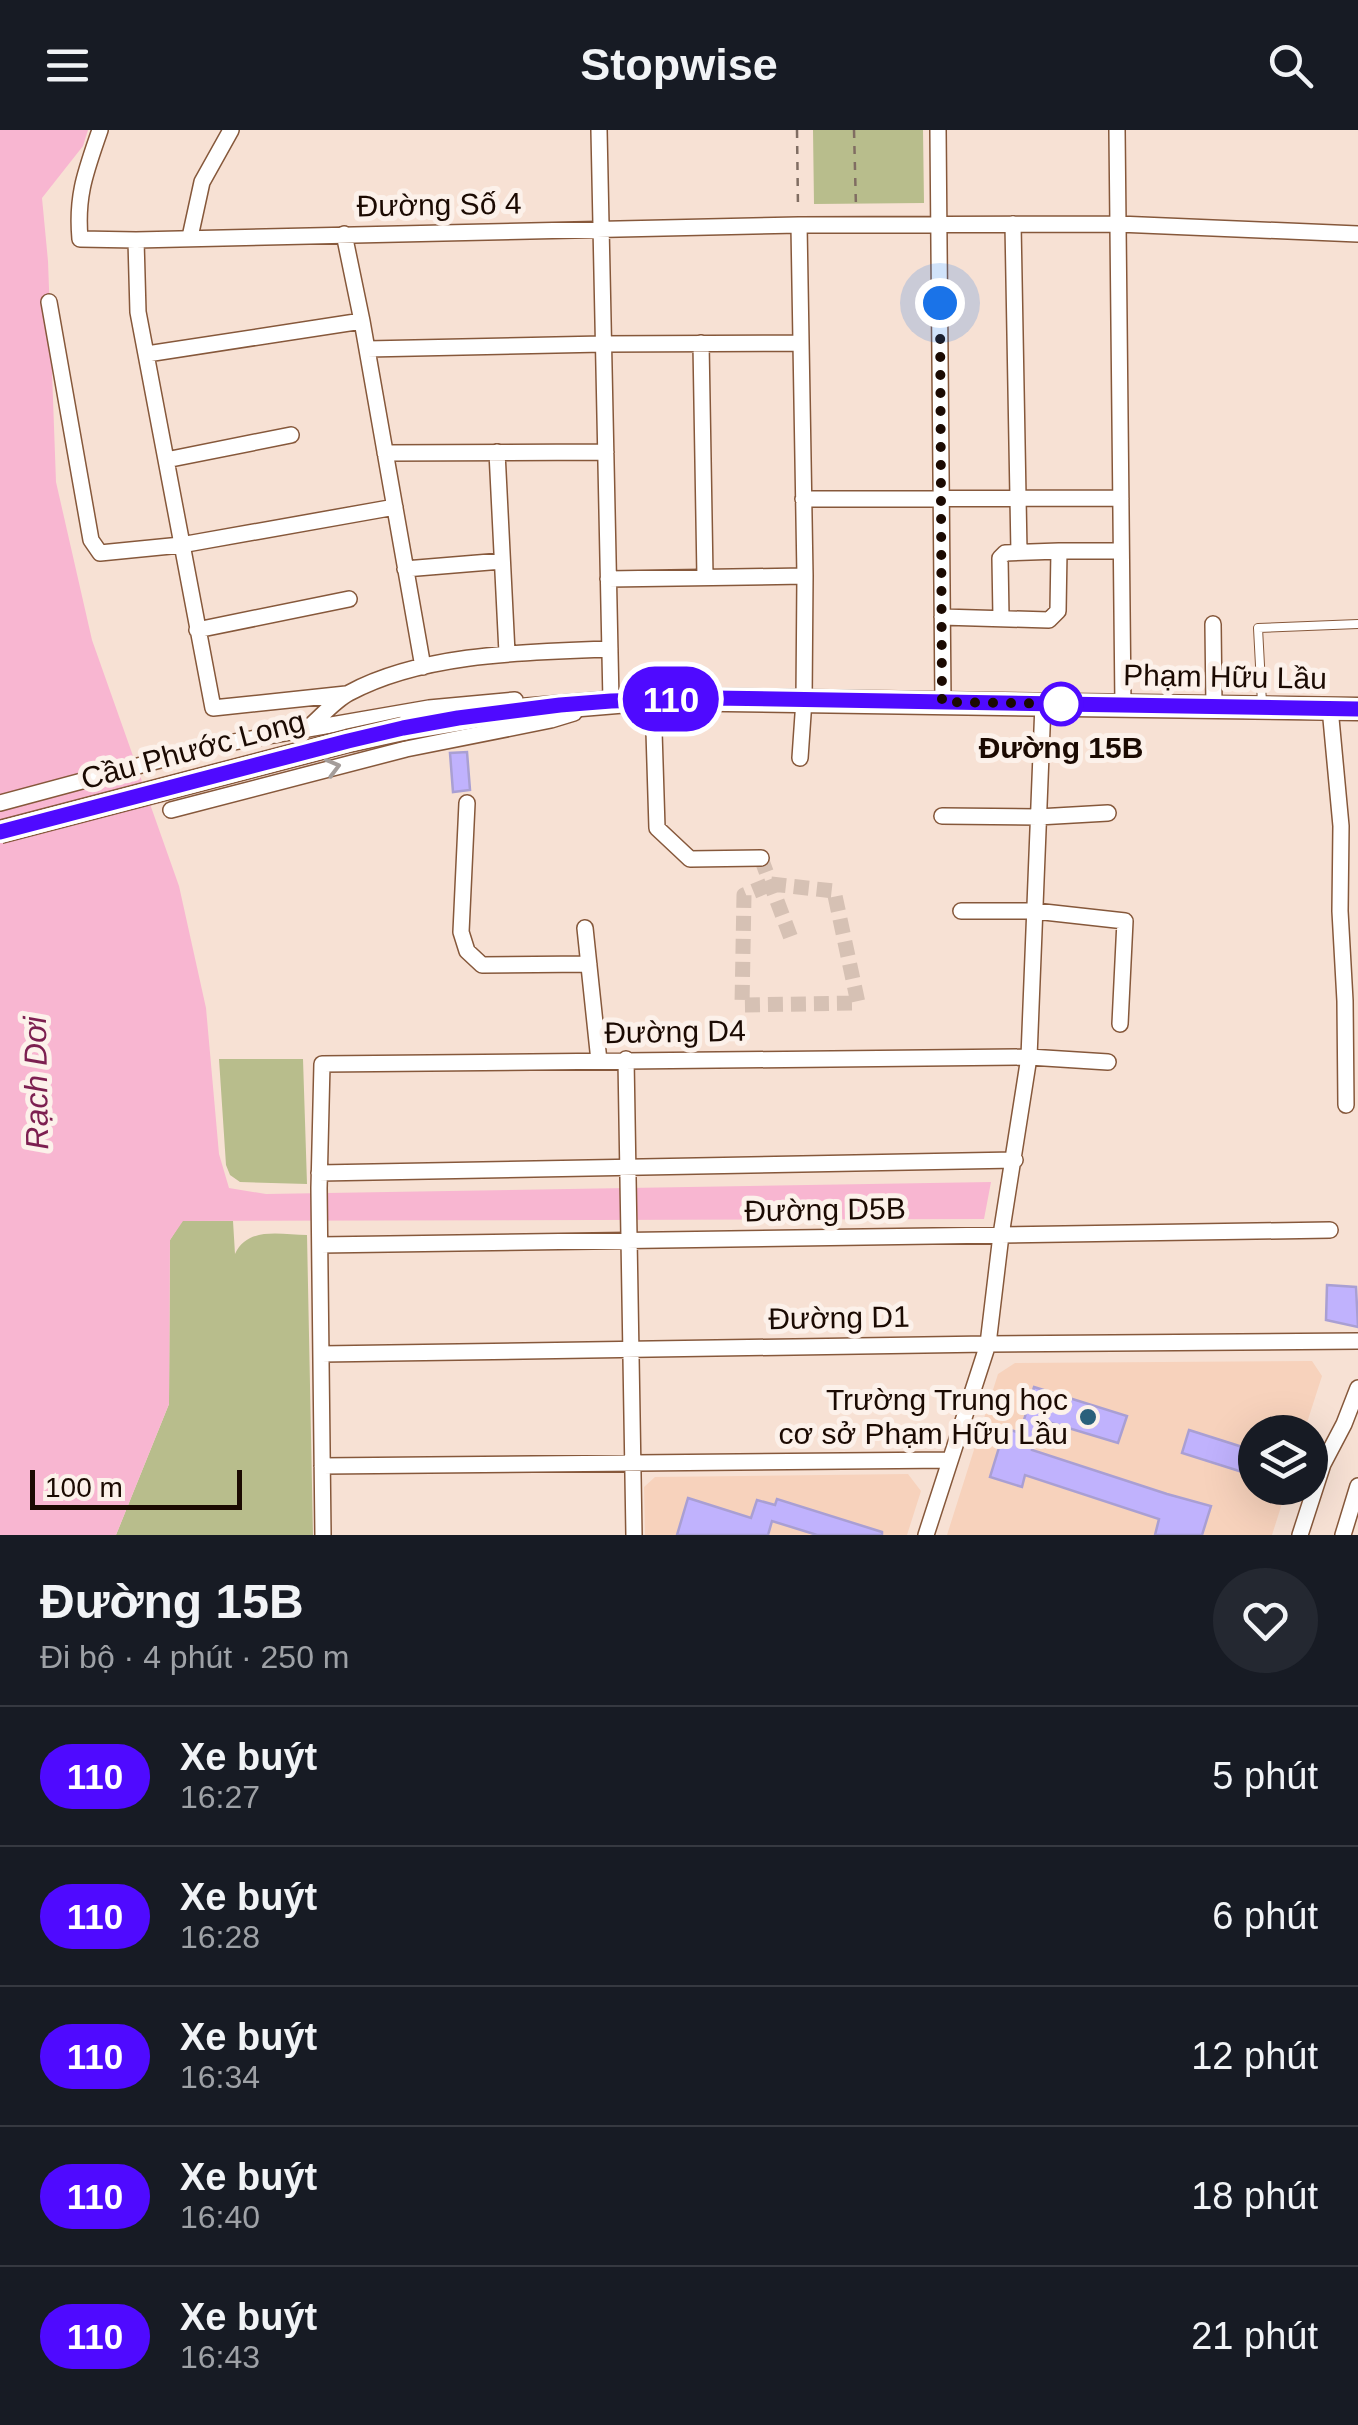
<!DOCTYPE html>
<html lang="vi">
<head>
<meta charset="utf-8">
<style>
  body { margin:0; font-family:Arial,sans-serif; background:#242831; color:#f1f3f6; height:100vh; display:flex; flex-direction:column; font-size:38px; white-space:nowrap }
  * { box-sizing:border-box; margin:0 }
  p { font-size:32px; color:#9ea1a6 }
  .icon { flex:none; width:55px; height:55px; fill:none; stroke:currentColor; stroke-width:2; stroke-linecap:round; stroke-linejoin:round }
  .map { position:relative; height:1405px; overflow:hidden }
  .sheet { display:flex; flex-direction:column; background:#171b24; flex:1 }
  .sheet>* { flex:none }
  .badge { padding:0 20px; border-radius:32px; font-size:35px; line-height:65px }
  .tools { position:absolute; left:1238px; top:1285px; display:grid; gap:20px }
  .tools a { display:grid; place-items:center; width:90px; height:90px; border-radius:50%; background:#171b24; box-shadow:0 10px 40px #0002; font-size:50px }
  .scale { position:absolute; left:30px; bottom:25px; width:212px; box-sizing:border-box; padding-left:10px; border:5px solid #1b0a02; border-top:0; font-size:28px; line-height:35px; white-space:nowrap; color:#1b0a02; -webkit-text-stroke:8px #fcf1ea; paint-order:stroke }
  .you { position:absolute; width:50px; height:50px; margin:-25px; border:8px solid #fff; border-radius:50%; background:#1a73e8; box-shadow:0 0 0 15px #1a73e833 }
  .map>.badge { position:absolute; translate:-50% -50%; box-shadow:0 0 0 5px #fff }
  .round { display:grid; place-items:center; flex:none; width:105px; height:105px; border-radius:52px; background:#242831 }
  .head { display:flex; align-items:center; justify-content:space-between; height:170px; padding:0 40px }
  h1 { font-size:48px; font-weight:700; line-height:75px }
  ul { padding:0; list-style:none }
  li { display:flex; align-items:center; gap:30px; height:140px; padding:0 40px; border-top:2px solid #363941 }
  li div { flex:1 }
  li b { display:block; font-size:38px }
  li em { font-style:normal }
  li .badge { min-width:110px; font-weight:700; text-align:center }
  header { display:flex; justify-content:space-between; align-items:center; height:130px; padding:0 40px; background:#171b24; font-size:45px; font-weight:700 }
  .map>svg:first-child { display:block }
</style>
</head>
<body>
<header><svg class="icon" aria-label="menu" viewBox="0 0 24 24"><path d="M4 6h16M4 12h16M4 18h16"/></svg>Stopwise<svg class="icon" aria-label="search" viewBox="0 0 24 24"><circle cx="10" cy="10" r="6"/><path d="M15 15l6 6"/></svg></header>
<div class="map">
<svg width="1358" height="1405" viewBox="0 0 1358 1405">
  <rect width="100%" height="100%" fill="#f7e1d4"/>
  <path fill="#f7d2bc" d="M1312,1231L1322,1246L1304,1302H1255V1358H1287L1272,1405H947L998,1244L1015,1233Z
    M908,1344L921,1361L907,1405H645L644,1357L655,1347Z"/>
  <path fill="#b8bd8c" d="M813,0H923L924,73L814,74Z
    M219,929H303L307,1054L240,1052L230,1045L226,1035Z
    M182,1091H233L235,1124C248,1096 281,1105 307,1105L313,1405H116L169,1274L170,1110Z"/>
  <path fill="#f8b6d1" d="M0,0H88L83,16L42,68L48,131L56,352L92,510L179,756L206,878L219,1024L229,1058L266,1064L991,1052L984,1089L183,1091L170,1110L169,1274L116,1405H0Z"/>
  <path fill="#c0b2fd" stroke="#a99fd3" stroke-width="2.5" d="M467,622L470,660L453,662L450,623Z
    M1327,1155L1356,1157L1358,1197L1326,1190Z
    M1034,1257L1127,1286L1118,1313L1042,1290L1032,1320L1167,1364L1211,1376L1202,1405H1155L1159,1389L1025,1345L1022,1357L990,1347L1005,1298L1020,1303Z
    M1189,1300L1255,1321V1346L1182,1323Z
    M688,1368L751,1388L757,1370L775,1375L777,1369L882,1402V1405H817L772,1391L768,1405H677Z"/>
  <g fill="none" stroke-linecap="round" stroke-linejoin="round">
    <path stroke="#d6c1b4" stroke-width="15" stroke-dasharray="15 8" stroke-linecap="butt" d="M761,728L792,811
      M771,754L834,761L858,873L742,875L744,765Z"/>
    <g stroke="#86583b" stroke-width="10">
      <path id="lane" d="M1262,573L1258,498L1358,494"/>
    </g>
    <g stroke="#86583b" stroke-width="18">
      <path id="street" d="M100,0C86,41 76,65 80,109L136,110L799,95L1118,94L1358,104
        M599,0L611,571
        M938,0L943,572
        M1117,0L1123,575
        M1013,94L1019,422
        M799,95L805,446L804,570L800,628
        M344,104L362,191L423,537
        M190,107L202,52L231,0
        M136,110L138,182L213,578L346,564
        M49,172L91,410L100,423L181,415L395,377
        M701,213L705,447
        M367,219L603,214L800,213
        M147,224L362,191
        M497,322L507,523
        M385,323L606,322
        M166,330L291,305
        M803,369L1121,368
        M405,439L502,431
        M608,449L805,446
        M942,487L1049,490L1058,481L1059,421H1120
        M1001,488L1000,428L1005,423L1059,421
        M1213,494L1214,576
        M197,500L349,469
        M653,569L657,698L690,729L761,728
        M1330,578L1341,696L1340,781L1345,871L1346,975
        M308,598C321,587 334,571 349,563C423,523 527,522 610,519
        M0,673L216,615L429,578L515,570
        M467,673L461,802L467,821L482,835L589,834
        M171,680L406,619L551,590L574,583
        M942,686L1038,687L1108,683
        M961,781H1035L1125,791L1120,894
        M585,798L599,931
        M626,929L634,1405
        M319,1043L1015,1030
        M320,1115L1330,1100
        M321,1224L988,1214L1358,1211
        M322,1336L950,1330
        M323,1405L319,1058L322,934L1029,927L1108,932
        M926,1405L988,1214L1001,1105L1029,927L1043,574
        M1300,1405L1323,1334L1344,1294L1358,1258
        M1343,1405L1358,1356"/>
    </g>
    <g stroke="#86583b" stroke-width="25">
      <path id="secondary" d="M403,599L509,581L653,569L1358,579"/>
    </g>
    <path stroke="#806d62" stroke-width="2.5" stroke-dasharray="8 8" stroke-linecap="butt" d="M797,0L798,78
      M854,0L856,78"/>
    <use href="#lane" stroke="#fff" stroke-width="8"/>
    <use href="#street" stroke="#fff" stroke-width="15"/>
    <use href="#secondary" stroke="#fff" stroke-width="22"/>
    <g stroke="#86583b" stroke-width="25" stroke-linecap="butt">
      <path id="secondary-bridge" d="M0,702L348,611L403,599"/>
    </g>
    <use href="#secondary-bridge" stroke="#fff" stroke-width="22"/>
  </g>
  <defs><path id="oneway-chevron" d="M-2-3.5L2.5 0L-2 3.5" fill="none" stroke-width="1.6" stroke-linecap="round" stroke-linejoin="round" transform="scale(2.5)"/></defs>
  <use stroke="#a49d9a" href="#oneway-chevron" transform="translate(333 637) rotate(-15)"/>
  <g fill="none" stroke-linecap="round" stroke-linejoin="round">
    <g stroke="#fff" stroke-width="22">
      <path id="line" d="M0,702L348,611L403,598L458,588L560,575L611,571L714,568L1358,579"/>
    </g>
    <use href="#line" stroke="#4f0aff" stroke-width="15"/>
    <path stroke="#1b0a02" stroke-width="10" stroke-dasharray="0 18" d="M940,173L942,572L1069,574H1061"/>
  </g>
  <circle fill="#fff" stroke="#4f0aff" stroke-width="5" cx="1061" cy="574" r="20"/>
  <circle fill="#2a607b" stroke="#fcf1ea" stroke-width="4" cx="1088" cy="1287" r="10"/>
  <g text-anchor="middle" stroke-width="10" stroke-linejoin="round" paint-order="stroke">
    <g font-size="30" fill="#1b0a02" stroke="#fcf1ea">
      <text transform="translate(439 75) rotate(-1)" y="10">Đường Số 4</text>
      <text transform="translate(1225 547) rotate(1)" y="10">Phạm Hữu Lầu</text>
      <text transform="translate(193 620) rotate(-15)" y="10">Cầu Phước Long</text>
      <text transform="translate(675 902) rotate(-1)" y="10">Đường D4</text>
      <text transform="translate(825 1080) rotate(-1)" y="10">Đường D5B</text>
      <text transform="translate(839 1188) rotate(-1)" y="10">Đường D1</text>
    </g>
    <g font-size="30" font-weight="bold" fill="#1b0a02" stroke="#fcf1ea">
      <text x="1061" y="628">Đường 15B</text>
    </g>
    <g font-size="30" fill="#1b0a02" stroke="#fcf1ea" text-anchor="end">
      <text x="1068" y="1280">Trường Trung học<tspan x="1068" dy="34">cơ sở Phạm Hữu Lầu</tspan></text>
    </g>
    <g font-size="32" font-style="italic" fill="#7c1f50" stroke="#fcf1ea">
      <text transform="translate(36 953) rotate(-91)" y="11">Rạch Dơi</text>
    </g>
  </g>
</svg>
<div class="tools">
<a><svg class="icon" aria-label="layers" viewBox="0 0 24 24"><path d="M12 4l9 5-9 5-9-5zM3 14l9 5 9-5"/></svg></a>
</div>
<div class="scale">100 m</div>
<div class="you" style="left:940px;top:173px"></div>
<b class="badge" style="left:671px;top:569px;background:#4f0aff;color:#fff">110</b>
</div>
<section class="sheet">
<div class="head"><div><h1>Đường 15B</h1><p>Đi bộ · 4 phút · 250 m</p></div><a class="round"><svg class="icon" aria-label="heart" viewBox="0 0 24 24"><path d="M12 20l-8-8c-3-5 5-10 8-4 3-6 11-1 8 4z"/></svg></a></div>
<ul>
<li><span class="badge" style="background:#4f0aff;color:#fff">110</span><div><b>Xe buýt</b><p>16:27</p></div><em>5 phút</em></li>
<li><span class="badge" style="background:#4f0aff;color:#fff">110</span><div><b>Xe buýt</b><p>16:28</p></div><em>6 phút</em></li>
<li><span class="badge" style="background:#4f0aff;color:#fff">110</span><div><b>Xe buýt</b><p>16:34</p></div><em>12 phút</em></li>
<li><span class="badge" style="background:#4f0aff;color:#fff">110</span><div><b>Xe buýt</b><p>16:40</p></div><em>18 phút</em></li>
<li><span class="badge" style="background:#4f0aff;color:#fff">110</span><div><b>Xe buýt</b><p>16:43</p></div><em>21 phút</em></li>
</ul>
</section>
</body>
</html>
